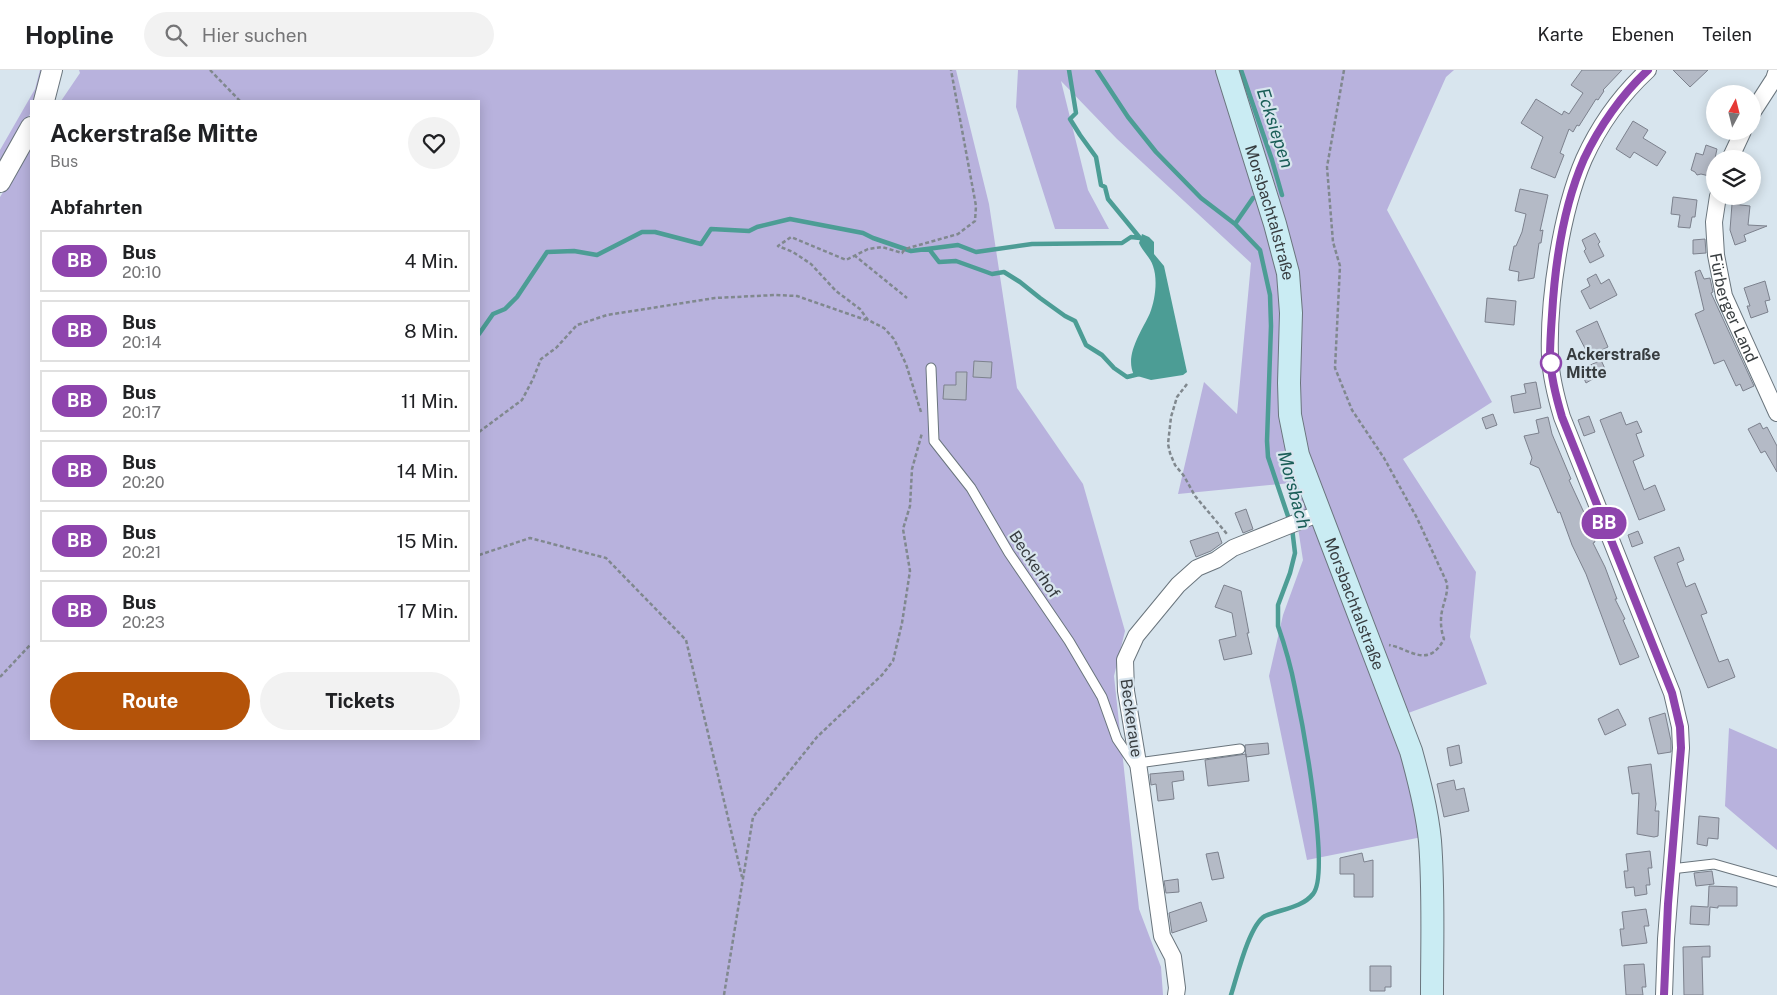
<!DOCTYPE html>
<html lang="de">
<head>
<meta charset="utf-8">
<style>
  body { margin:0; font-family:"Public Sans",sans-serif; background:#f2f2f2; color:#202124; height:100vh; display:flex; flex-direction:column; font-size:19px; white-space:nowrap }
  * { box-sizing:border-box; margin:0 }
  p { font-size:16px; color:#757577 }
  .icon { flex:none; width:28px; height:28px; fill:none; stroke:currentColor; stroke-width:2; stroke-linecap:round; stroke-linejoin:round }
  .map { position:relative; flex:1; overflow:hidden }
  .details { position:absolute; left:30px; top:30px; width:450px; height:640px; display:flex; flex-direction:column; background:#fff; border-radius:0px; box-shadow:0 2px 12px #0003 }
  .details>* { flex:none }
  .badge { padding:0 10px; border-radius:16px; font-size:18px; line-height:32px }
  .needle { width:32px; rotate:7deg }
  .tools { position:absolute; left:1706px; top:15px; display:grid; gap:10px }
  .tools a { display:grid; place-items:center; width:55px; height:55px; border-radius:50%; background:#fff; box-shadow:0 2px 12px #0003; font-size:25px }
  .map>.badge { position:absolute; translate:-50% -50%; box-shadow:0 0 0 2px #fff }
  h2 { padding:0 20px; font-size:19px; line-height:45px }
  .round { display:grid; place-items:center; flex:none; width:52px; height:52px; border-radius:26px; background:#f2f2f2 }
  .overview { display:flex; align-items:center; justify-content:space-between; height:85px; padding:0 20px }
  h1 { font-size:24px; font-weight:700; line-height:38px }
  .action { display:flex; gap:10px; margin-top:auto; padding:10px 20px }
  .action a { flex:1; height:58px; border-radius:30px; background:#b45309; color:#fff; font-size:20px; font-weight:700; line-height:58px; text-align:center }
  .action a+a { background:#f2f2f2; color:#202124 }
  ul { padding:0; list-style:none }
  li { display:flex; align-items:center; gap:15px; height:62px; margin:0 10px 8px; padding:0 10px; border:2px solid #e0e0e0; border-radius:0px }
  li div { flex:1 }
  li b { display:block; font-size:19px }
  li em { font-style:normal }
  li .badge { min-width:55px; font-weight:700; text-align:center }
  header { display:flex; align-items:center; gap:30px; box-sizing:border-box; height:70px; padding:0 25px; background:#fff; border-bottom:1px solid #e0e0e0 }
  header strong { font-size:24px }
  nav { display:flex; gap:28px; margin-inline-start:auto; font-size:18px }
  .search { width:350px; height:45px; background:#f2f2f2; display:flex; align-items:center; gap:12px; box-sizing:border-box; padding:0 18px; border-radius:28px; color:#757577; font-size:19px }
  .map>svg:first-child { display:block }
</style>
</head>
<body>
<header>
<strong>Hopline</strong>
<div class="search"><svg class="icon" aria-label="search" viewBox="0 0 24 24"><circle cx="10" cy="10" r="6"/><path d="M15 15l6 6"/></svg>Hier suchen</div>
<nav><a>Karte</a><a>Ebenen</a><a>Teilen</a></nav>
</header>
<div class="map">
<svg width="1777" height="925" viewBox="0 0 1777 925">
  <rect width="100%" height="100%" fill="#d8e5ee"/>
  <path fill="#b8b2dd" d="M40,0H48L37,31H31V42L29,46L0,95V80L35,19Z
    M79,0H956L989,134L1017,318L1083,414L1125,561L1114,606L1139,839L1161,897L1163,925H0V127L31,77V669H479V31H61L80,3Z
    M1018,0H1454L1446,7L1387,140L1492,332L1403,389L1476,502L1470,567L1487,614L1392,649L1422,767L1307,790L1269,606L1283,545L1303,490L1291,413L1178,424L1204,312L1237,344L1251,193L1117,69L1061,11L1088,120L1109,159H1055L1016,37Z
    M1729,658L1777,679V780L1725,736Z"/>
  <path fill="#4c9d95" d="M1142,164L1149,167L1154,172V184L1164,196L1187,302L1183,305L1151,310L1134,305C1124,285 1142,261 1150,243C1155,230 1158,210 1153,196C1151,188 1142,181 1139,173Z"/>
  <g fill="none" stroke-linecap="round" stroke-linejoin="round">
    <path stroke="#4c9d95" stroke-width="4.5" d="M1097,0L1128,47L1156,82L1201,128L1235,154L1260,180L1270,225L1271,256L1267,371L1268,387L1292,458L1295,483L1290,503L1278,535V556C1285,576 1291,597 1295,618C1302,651 1331,803 1313,824C1302,838 1281,839 1265,846C1249,855 1237,907 1231,925
      M1241,0L1272,90L1282,125
      M1235,154L1253,128
      M929,179L939,192L956,191L992,204L1004,202L1020,212L1040,228L1065,246L1075,251L1086,275L1102,285L1114,298L1127,307L1139,304
      M479,264L493,244L505,239L517,227L547,182L574,181L597,185L642,162H655L701,174L711,159L749,161L757,157L790,149L863,163L873,168L911,181L958,175L976,182L1032,174L1122,173L1131,167L1140,168L1108,129L1105,117L1101,115L1096,87L1080,65L1070,49L1076,43L1069,0"/>
  </g>
  <path fill="#b4bac6" stroke="#7c818d" d="M1582,0H1622L1603,20L1604,21L1598,30L1596,29L1579,56L1577,55L1573,62L1569,59L1560,83L1564,85L1555,108L1531,98L1543,67L1521,53L1536,29L1562,45L1564,41L1569,44L1583,23L1571,15Z
    M1673,0H1708L1690,17Z
    M1633,51L1648,60L1643,68L1666,82L1657,96L1634,82L1630,88L1616,79Z
    M1706,75L1717,79L1714,93L1715,97L1712,99L1709,106L1701,104L1697,105L1695,102L1691,100L1696,83L1703,85Z
    M1520,119L1548,125L1540,161L1543,160L1541,173H1539L1534,208L1518,211L1519,202L1509,200L1514,176H1516L1522,162L1526,144L1515,141Z
    M1673,127L1697,130L1695,147H1692L1690,158L1678,157L1680,145L1671,144Z
    M1732,134L1750,136L1748,155L1767,156L1744,165L1746,171L1735,175L1730,160Z
    M1595,163L1600,172L1598,174L1604,186L1590,193L1584,181L1586,179L1582,170Z
    M1705,169L1706,183L1693,184V170Z
    M1700,200L1704,209L1710,208L1713,222L1711,223L1754,316L1743,321L1740,314L1736,316L1724,290L1714,294L1695,244L1704,240L1695,202Z
    M1596,204L1601,214L1609,209L1617,225L1590,239L1581,221L1590,216L1587,209Z
    M1765,211L1770,230L1765,231L1768,242L1751,248L1747,236H1750L1744,218Z
    M1487,228L1516,231L1514,255L1485,252Z
    M1597,251L1608,277L1589,286L1576,261Z
    M1601,290L1606,301L1586,313L1580,300Z
    M974,291L992,292L991,308L973,307Z
    M956,302H967L966,330L943,329L944,315H956Z
    M1536,312L1541,338L1514,343L1511,326L1526,323L1524,314Z
    M1621,342L1626,355L1637,351L1642,362L1636,364L1644,386L1633,391L1644,420L1655,415L1665,440L1639,450L1600,350Z
    M1493,344L1497,355L1486,359L1482,348Z
    M1589,346L1595,362L1584,366L1578,350Z
    M1548,347L1552,364L1571,409L1569,410L1587,449L1595,472L1593,473L1605,497L1617,529H1615L1625,549L1623,550L1639,587L1620,595L1586,504L1572,475L1560,442L1558,443L1539,398L1530,394L1532,388L1524,366L1539,363L1536,350Z
    M1760,353L1763,359L1767,357L1777,376V402L1765,381L1761,383L1748,359Z
    M1246,439L1253,459L1243,463L1235,443Z
    M1638,461L1643,473L1632,477L1628,465Z
    M1218,462L1222,473L1211,481L1196,487L1190,471Z
    M1679,477L1684,490L1677,493L1686,517L1695,513L1707,543L1701,545L1719,592L1728,589L1735,607L1708,618L1654,487Z
    M1224,515L1241,521L1249,563H1247L1252,584L1224,590L1219,570L1236,566L1232,543L1215,537Z
    M1618,639L1626,655L1605,665L1598,649Z
    M1665,643L1671,671V682L1658,684L1649,648Z
    M1268,673L1269,684L1246,687L1245,675Z
    M1459,675L1462,693L1450,696L1447,678Z
    M1246,684L1249,711L1208,716L1205,690Z
    M1651,694L1656,734L1655,741H1659L1658,766L1654,767L1637,764L1639,723L1632,724L1628,697Z
    M1183,701L1184,710L1172,712L1174,729L1158,731L1156,714L1151,715L1150,704Z
    M1454,710L1456,720L1464,718L1469,741L1444,747L1437,714Z
    M1699,746L1719,748L1718,769L1708,768L1707,776L1697,774Z
    M1650,781L1652,798H1648L1650,815H1646L1647,824L1635,826L1634,817L1626,818L1624,801H1628L1626,784Z
    M1218,782L1224,808L1212,810L1206,784Z
    M1362,783L1364,792L1373,790V827H1354V804H1340V788Z
    M1712,801L1714,814L1696,816L1694,803Z
    M1178,809L1179,822L1166,823L1164,811Z
    M1709,816L1737,817V836H1718V838L1710,837L1709,855L1690,854L1691,836L1708,837Z
    M1201,832L1207,851L1172,863L1169,843Z
    M1646,839L1649,856H1644L1647,873L1622,876L1620,859H1624L1622,842Z
    M1710,876V887H1702L1703,925H1684L1683,877Z
    M1644,894L1646,917H1642L1643,925H1626L1624,895Z
    M1370,896H1391V917H1385V921H1370Z"/>
  <g fill="none" stroke-linecap="round" stroke-linejoin="round">
    <g stroke="#6a757d" stroke-width="11">
      <path id="service" d="M931,298L934,371L971,418L1009,483L1069,571L1102,627L1117,669L1136,697
        M1138,693L1240,679
        M1671,799L1714,794L1777,812"/>
    </g>
    <g stroke="#6a757d" stroke-width="18">
      <g id="minor">
        <path d="M1648,0C1622,24 1599,56 1584,89C1561,142 1548,230 1550,287C1551,308 1556,327 1562,347L1672,623L1680,657L1681,678L1666,869L1664,925"/>
        <path d="M1752,43L1774,9L1777,0"/>
        <path d="M1730,89L1743,61"/>
        <path id="s1" d="M1718,126L1714,152L1716,185L1724,226L1777,343"/>
        <path d="M1176,925L1177,918L1173,887L1162,866L1138,693L1126,621L1125,590L1136,566L1178,515L1197,498L1216,490L1233,478L1320,443"/>
      </g>
    </g>
    <g stroke="#6a757d" stroke-width="22">
      <path id="tertiary" d="M44,31L52,0
        M0,112L31,57"/>
    </g>
    <g stroke="#6a757d" stroke-width="24">
      <g id="secondary">
        <path id="s2" d="M1227,0L1275,154L1288,203L1291,243L1289,313L1290,345L1298,385L1411,681C1419,710 1427,740 1430,771C1434,822 1432,874 1432,925"/>
      </g>
    </g>
    <path stroke="#80888e" stroke-width="2.5" stroke-dasharray="4 2.5" stroke-linecap="butt" d="M210,0L240,31
      M1344,0L1327,97L1333,172L1340,196L1335,298L1352,340L1384,388L1417,448L1447,513C1448,524 1444,531 1442,541C1440,550 1441,561 1444,569C1428,600 1409,578 1389,575
      M854,185L907,228
      M1187,314L1177,327L1171,347L1168,374L1170,383L1175,395L1184,406L1195,426L1227,464
      M921,342L906,294L894,269L884,258L868,250L860,239L836,221L811,194L793,182L778,176L791,167L846,190L868,179L882,177L902,183L905,179L958,164L975,151L976,136L951,0
      M479,362L522,330L533,309L541,289L556,278L577,255L607,245L715,228L775,225L797,226L866,250
      M479,485L530,468L606,488L686,570L742,807
      M0,607L31,574
      M724,925L753,747L817,667L882,605L893,591L902,553L910,501L903,459L910,436L912,399L922,363"/>
    <use href="#service" stroke="#fff" stroke-width="9"/>
    <use href="#minor" stroke="#fff" stroke-width="16"/>
    <use href="#tertiary" stroke="#fff" stroke-width="20"/>
    <use href="#secondary" stroke="#caecf3" stroke-width="22"/>
  </g>
  <g fill="none" stroke-linecap="round" stroke-linejoin="round">
    <g stroke="#fff" stroke-width="11">
      <path id="line" d="M1648,0C1622,24 1599,57 1584,89C1563,137 1555,193 1552,245C1551,259 1550,273 1550,287C1551,308 1556,327 1562,347L1672,623L1680,657L1681,678L1668,834L1664,925"/>
    </g>
    <use href="#line" stroke="#8e44ad" stroke-width="8"/>
  </g>
  <circle fill="#fff" stroke="#8e44ad" stroke-width="2.5" cx="1551" cy="293" r="10"/>
  <g text-anchor="middle" stroke-width="4.5" stroke-linejoin="round" paint-order="stroke">
    <g font-size="16" fill="#373c3f" stroke="#d8e5ee">
      <text dy="6" stroke="none"><textPath href="#s2" startOffset="149">Morsbachtalstraße</textPath></text>
      <text dy="6" stroke="none"><textPath href="#s1" startOffset="115">Fürberger Land</textPath></text>
      <text transform="translate(1035 494) rotate(56)" y="6">Beckerhof</text>
      <text dy="6" stroke="none"><textPath href="#s2" startOffset="554">Morsbachtalstraße</textPath></text>
      <text transform="translate(1132 648) rotate(82)" y="6">Beckeraue</text>
    </g>
    <g font-size="16" font-weight="bold" fill="#373c3f" stroke="#d8e5ee" text-anchor="start">
      <text x="1566" y="290">Ackerstraße<tspan x="1566" dy="18">Mitte</tspan></text>
    </g>
    <g font-size="18" font-style="italic" fill="#1b5e58" stroke="#d8e5ee">
      <text transform="translate(1275 58) rotate(72)" y="6">Ecksiepen</text>
      <text transform="translate(1294 420) rotate(75)" y="6">Morsbach</text>
    </g>
  </g>
</svg>
<div class="tools">
<a><svg class="needle" viewBox="-14 -14 28 28"><path d="M0-13l5 13h-10z" fill="#e53935"/><path d="M0 13l5-13h-10z" fill="#757577"/></svg></a>
<a><svg class="icon" aria-label="layers" viewBox="0 0 24 24"><path d="M12 4l9 5-9 5-9-5zM3 14l9 5 9-5"/></svg></a>
</div>
<b class="badge" style="left:1604px;top:453px;background:#8e44ad;color:#fff">BB</b>
<section class="details">
<div class="overview"><div><h1>Ackerstraße Mitte</h1><p>Bus</p></div><a class="round"><svg class="icon" aria-label="heart" viewBox="0 0 24 24"><path d="M12 20l-8-8c-3-5 5-10 8-4 3-6 11-1 8 4z"/></svg></a></div>
<h2>Abfahrten</h2>
<ul>
<li><span class="badge" style="background:#8e44ad;color:#fff">BB</span><div><b>Bus</b><p>20:10</p></div><em>4 Min.</em></li>
<li><span class="badge" style="background:#8e44ad;color:#fff">BB</span><div><b>Bus</b><p>20:14</p></div><em>8 Min.</em></li>
<li><span class="badge" style="background:#8e44ad;color:#fff">BB</span><div><b>Bus</b><p>20:17</p></div><em>11 Min.</em></li>
<li><span class="badge" style="background:#8e44ad;color:#fff">BB</span><div><b>Bus</b><p>20:20</p></div><em>14 Min.</em></li>
<li><span class="badge" style="background:#8e44ad;color:#fff">BB</span><div><b>Bus</b><p>20:21</p></div><em>15 Min.</em></li>
<li><span class="badge" style="background:#8e44ad;color:#fff">BB</span><div><b>Bus</b><p>20:23</p></div><em>17 Min.</em></li>
</ul>
<div class="action"><a>Route</a><a>Tickets</a></div>
</section>
</div>
</body>
</html>
